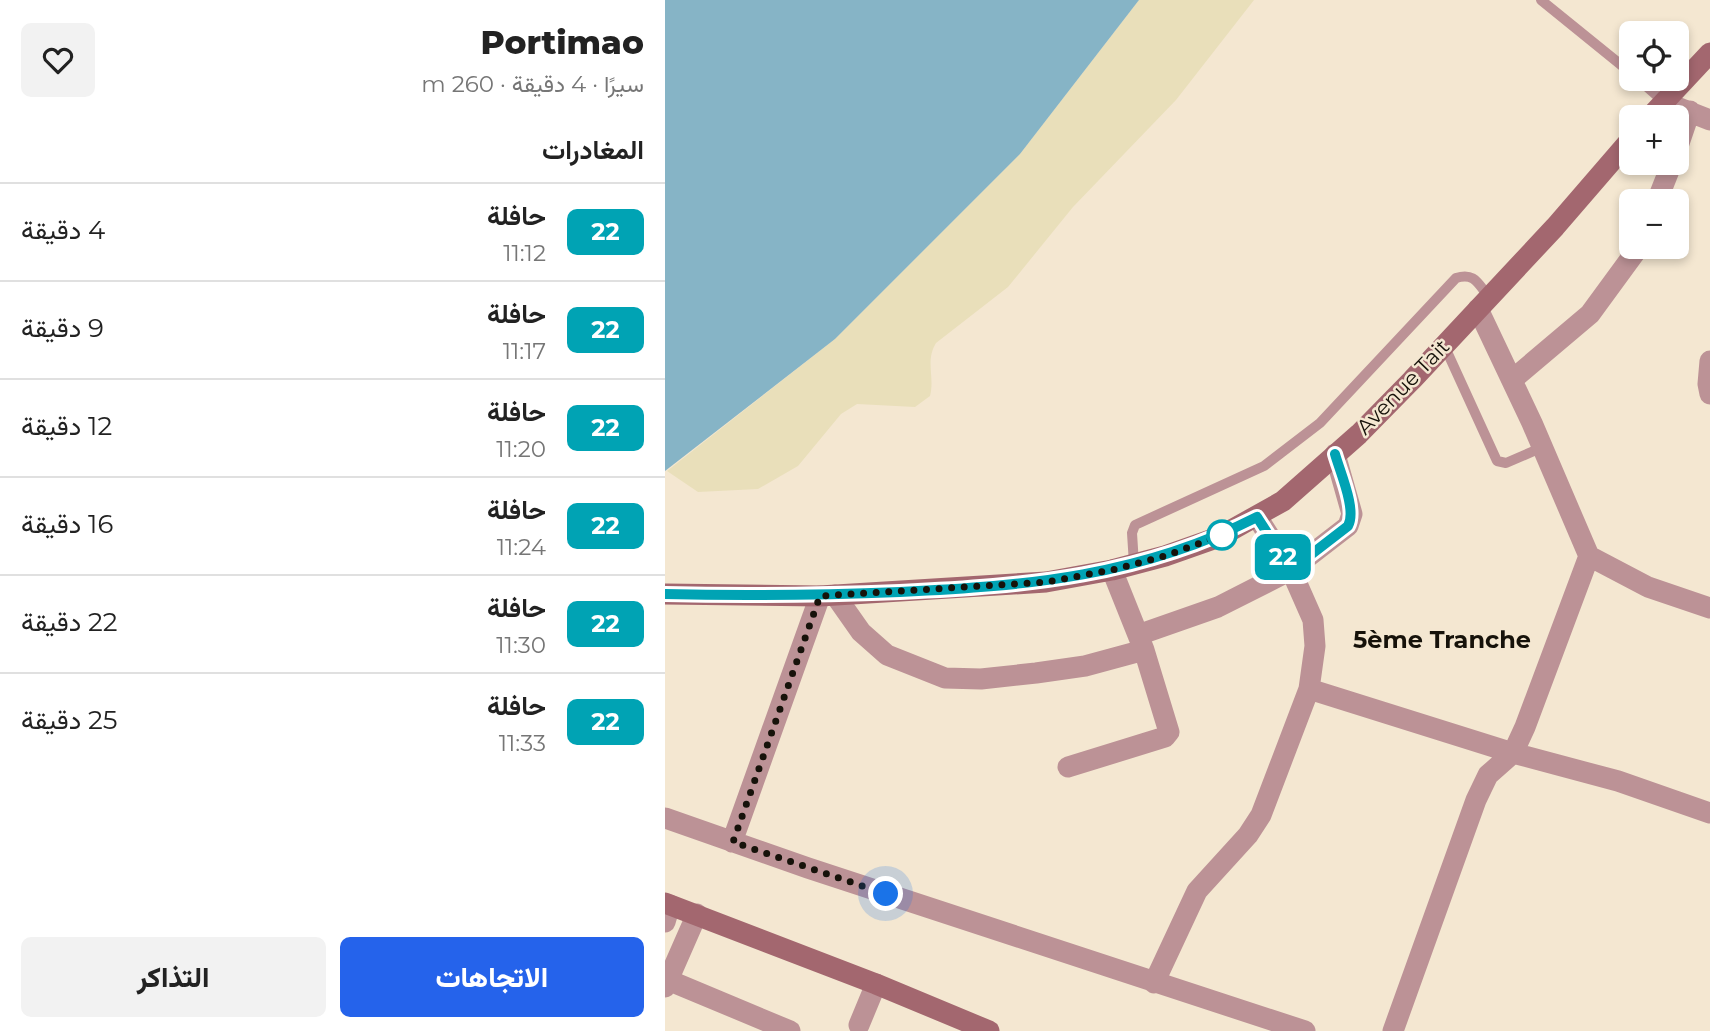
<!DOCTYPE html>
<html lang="ar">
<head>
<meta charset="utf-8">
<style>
  body { margin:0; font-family:Montserrat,Vazirmatn,sans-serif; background:#f2f2f2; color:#222; direction:rtl; height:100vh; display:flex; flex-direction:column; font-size:26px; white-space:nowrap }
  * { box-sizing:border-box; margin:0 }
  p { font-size:23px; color:#767676 }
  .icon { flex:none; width:38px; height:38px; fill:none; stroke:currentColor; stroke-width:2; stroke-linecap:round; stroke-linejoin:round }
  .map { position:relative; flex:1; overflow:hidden; direction:ltr }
  .panel { display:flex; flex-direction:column; background:#fff; width:665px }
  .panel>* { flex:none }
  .badge { padding:0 14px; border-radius:10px; font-size:24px; line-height:46px }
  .fabs { position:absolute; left:954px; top:21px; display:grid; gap:14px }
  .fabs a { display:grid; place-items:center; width:70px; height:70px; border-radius:10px; background:#fff; box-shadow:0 4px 10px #0003; font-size:35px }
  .you { position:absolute; width:35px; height:35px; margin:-18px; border:5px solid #fff; border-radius:50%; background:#1a73e8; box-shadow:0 0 0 10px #1a73e833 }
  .map>.badge { position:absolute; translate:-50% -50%; box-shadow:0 0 0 4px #fff }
  h2 { padding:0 21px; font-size:26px; line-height:63px }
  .round { display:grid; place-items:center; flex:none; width:74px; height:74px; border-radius:10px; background:#f2f2f2 }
  .headline { display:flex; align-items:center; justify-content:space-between; height:119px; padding:0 21px }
  h1 { font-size:33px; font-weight:800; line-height:52px }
  .action { display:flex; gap:14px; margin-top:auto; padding:14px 21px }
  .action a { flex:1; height:80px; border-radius:10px; background:#2563eb; color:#fff; font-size:28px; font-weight:800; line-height:80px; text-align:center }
  .action a+a { background:#f2f2f2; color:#222 }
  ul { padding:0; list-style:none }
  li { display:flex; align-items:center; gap:21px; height:98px; padding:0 21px; border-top:2px solid #e0e0e0 }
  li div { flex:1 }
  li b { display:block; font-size:26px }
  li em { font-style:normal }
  li .badge { min-width:77px; font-weight:700; text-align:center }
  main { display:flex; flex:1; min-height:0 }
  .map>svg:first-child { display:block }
</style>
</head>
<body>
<main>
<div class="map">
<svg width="1045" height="1031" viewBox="0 0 1045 1031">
  <rect width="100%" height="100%" fill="#f4e7d1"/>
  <path fill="#e9dfba" d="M474,0H589L511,100L408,207L343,287L271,343C260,361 270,377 265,396L250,407L192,404L176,414L133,466L93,489L33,492L2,471L170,339L355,154Z"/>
  <path fill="#86b4c6" d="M0,0H474L355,154L170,339L0,471Z"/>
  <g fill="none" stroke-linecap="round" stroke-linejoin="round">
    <path stroke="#bc9296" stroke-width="10" d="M876,0L966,73
      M973,79L999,102
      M779,345L832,461L841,463L878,447
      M469,564L467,533L470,525L599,466L655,423L791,278C810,272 813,284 824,297"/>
    <path stroke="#bc9296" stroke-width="21" d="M999,102L1045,120
      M1012,149L1025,111
      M992,201L1007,163
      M813,309L867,423L924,556L983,587L1045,608
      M1045,361L1043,384L1045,394
      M847,380L925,314L974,247
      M170,595L196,632L222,655L280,678L316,679L371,673L420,666L479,650
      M473,635L553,607L626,570L683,526L687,514L670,454
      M644,689L848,753L953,781L1045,813
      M403,767L500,737L504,732L479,650L447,570
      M0,818L143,868L640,1031
      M67,842L155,596
      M0,922L5,905
      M3,980L125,1031
      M489,983L532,891L583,835L596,815L644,689L650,646L648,620L626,570L592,517
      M0,987L32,914
      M194,1025L211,984
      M728,1031L811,800L823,775L848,753L860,727L924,556"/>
    <path stroke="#a3676f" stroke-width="21" d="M985,117L1045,53
      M0,594L155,596L381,582L447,570L500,556L554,537L618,501L694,434L747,380L890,227L966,139
      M0,903L211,984L324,1031"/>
  </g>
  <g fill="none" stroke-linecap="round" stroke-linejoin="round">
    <g stroke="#fff" stroke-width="16">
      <path id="line" d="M0,594C78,596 157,595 235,592C363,586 476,576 592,517L626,570L683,526C692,510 675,472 670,454"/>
    </g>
    <use href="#line" stroke="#00a3b4" stroke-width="10"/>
    <path stroke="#16120a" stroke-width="7" stroke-dasharray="0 12.6" d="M221,894L68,842L155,596L381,582L447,570L500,556L557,535"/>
  </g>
  <circle fill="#fff" stroke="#00a3b4" stroke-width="3.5" cx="557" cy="535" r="14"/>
  <g text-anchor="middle" stroke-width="5" stroke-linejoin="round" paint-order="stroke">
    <g font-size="21" fill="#16120a" stroke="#f4e7d1">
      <text transform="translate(738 387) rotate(-46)" y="7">Avenue Tait</text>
    </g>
    <g font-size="24" font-weight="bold" fill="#16120a" stroke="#f4e7d1">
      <text x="777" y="648">5ème Tranche</text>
    </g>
  </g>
</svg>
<div class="fabs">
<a><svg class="icon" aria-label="locate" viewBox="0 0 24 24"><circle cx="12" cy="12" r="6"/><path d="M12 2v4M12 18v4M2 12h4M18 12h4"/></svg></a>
<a>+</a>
<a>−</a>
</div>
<div class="you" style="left:221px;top:894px"></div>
<b class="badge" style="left:618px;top:557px;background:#00a3b4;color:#fff">22</b>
</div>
<section class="panel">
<div class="headline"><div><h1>Portimao</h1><p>سيرًا · 4 دقيقة · 260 m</p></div><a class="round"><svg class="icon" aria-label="heart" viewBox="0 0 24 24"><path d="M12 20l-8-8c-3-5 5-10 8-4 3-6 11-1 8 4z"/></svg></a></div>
<h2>المغادرات</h2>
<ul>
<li><span class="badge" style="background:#00a3b4;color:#fff">22</span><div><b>حافلة</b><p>11:12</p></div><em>4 دقيقة</em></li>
<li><span class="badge" style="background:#00a3b4;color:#fff">22</span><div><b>حافلة</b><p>11:17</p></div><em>9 دقيقة</em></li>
<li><span class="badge" style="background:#00a3b4;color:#fff">22</span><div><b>حافلة</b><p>11:20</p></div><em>12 دقيقة</em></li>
<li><span class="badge" style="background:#00a3b4;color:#fff">22</span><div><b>حافلة</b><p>11:24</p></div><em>16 دقيقة</em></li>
<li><span class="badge" style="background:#00a3b4;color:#fff">22</span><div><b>حافلة</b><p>11:30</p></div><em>22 دقيقة</em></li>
<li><span class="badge" style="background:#00a3b4;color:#fff">22</span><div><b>حافلة</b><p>11:33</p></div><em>25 دقيقة</em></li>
</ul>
<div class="action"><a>الاتجاهات</a><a>التذاكر</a></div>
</section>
</main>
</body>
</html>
